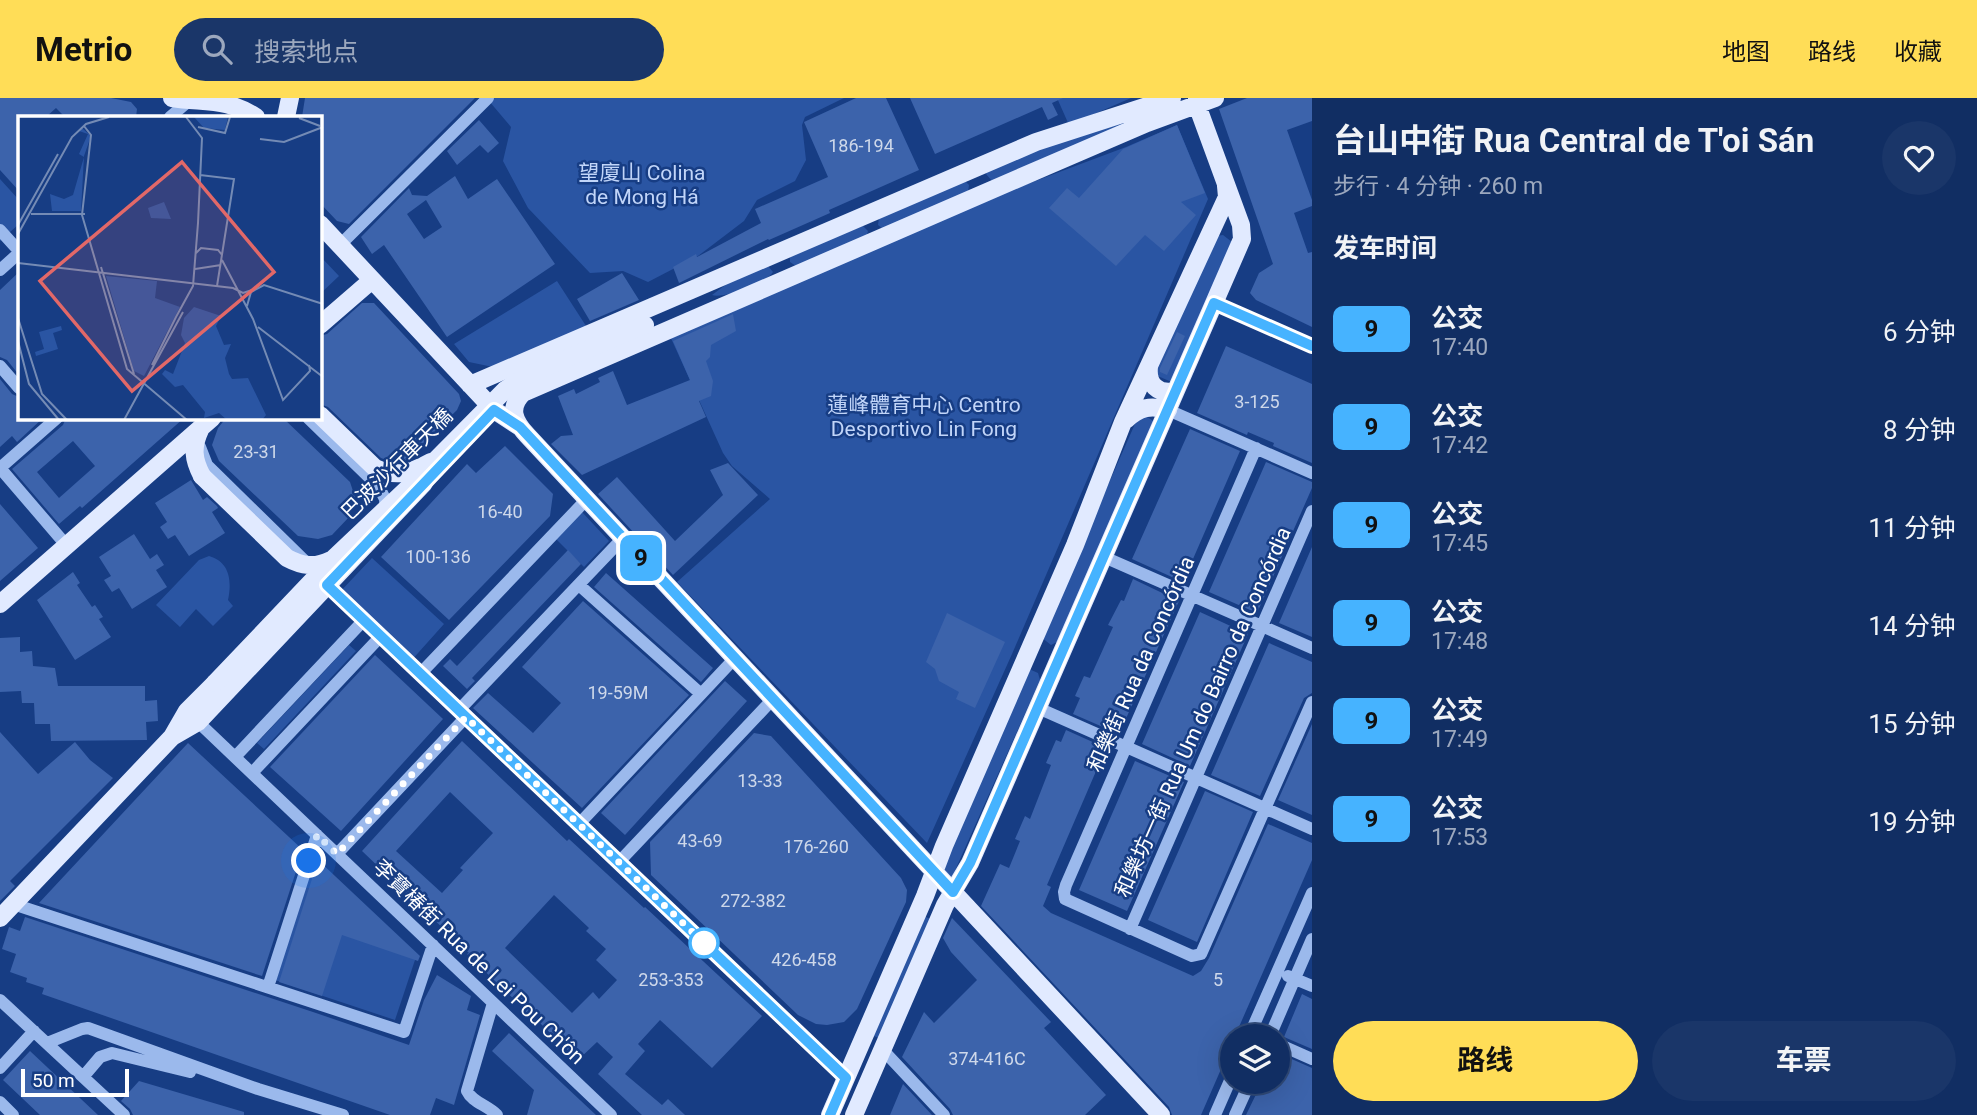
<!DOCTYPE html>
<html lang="zh">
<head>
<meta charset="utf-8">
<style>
  body { margin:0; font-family:Roboto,"Noto Sans SC",sans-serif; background:#1a3669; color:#f1f3f6; height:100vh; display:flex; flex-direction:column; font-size:26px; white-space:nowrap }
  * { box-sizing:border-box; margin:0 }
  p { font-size:23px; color:#9ca8be }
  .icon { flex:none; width:38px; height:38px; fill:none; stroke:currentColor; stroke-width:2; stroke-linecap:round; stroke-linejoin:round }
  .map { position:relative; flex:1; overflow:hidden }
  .drawer { display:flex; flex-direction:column; background:#112e63; width:665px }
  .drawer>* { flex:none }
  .badge { padding:0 14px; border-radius:10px; font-size:24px; line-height:46px }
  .fabs { position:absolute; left:1220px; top:926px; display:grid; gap:14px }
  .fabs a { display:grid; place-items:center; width:70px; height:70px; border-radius:50%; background:#112e63; box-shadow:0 7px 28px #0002,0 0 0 2px #304a78; font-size:35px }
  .scale { position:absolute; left:21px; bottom:18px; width:108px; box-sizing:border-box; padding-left:7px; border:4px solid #fff; border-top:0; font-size:19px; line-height:24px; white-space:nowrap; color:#fff; -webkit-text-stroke:5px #173d84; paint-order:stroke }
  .you { position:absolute; width:35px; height:35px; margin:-18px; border:5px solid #fff; border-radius:50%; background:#1a73e8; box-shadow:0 0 0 10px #1a73e833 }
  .map>.badge { position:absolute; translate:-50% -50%; box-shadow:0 0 0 4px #fff }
  h2 { padding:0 21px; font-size:26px; line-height:63px }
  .round { display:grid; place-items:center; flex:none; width:74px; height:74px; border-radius:37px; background:#1a3669 }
  .overview { display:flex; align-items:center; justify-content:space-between; height:119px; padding:0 21px }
  h1 { font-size:33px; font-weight:700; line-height:52px }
  .action { display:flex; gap:14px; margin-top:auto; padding:14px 21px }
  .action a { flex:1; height:80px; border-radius:42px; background:#ffdd57; color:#111; font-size:28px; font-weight:700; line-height:80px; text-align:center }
  .action a+a { background:#1a3669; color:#f1f3f6 }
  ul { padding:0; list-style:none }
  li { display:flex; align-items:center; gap:21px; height:98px; padding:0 21px }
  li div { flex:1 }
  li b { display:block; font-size:26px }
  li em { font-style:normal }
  li .badge { min-width:77px; font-weight:700; text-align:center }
  header { display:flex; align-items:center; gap:42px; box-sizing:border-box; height:98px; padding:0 35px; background:#ffdd57; color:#111 }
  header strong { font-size:33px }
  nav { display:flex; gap:38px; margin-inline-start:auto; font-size:24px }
  .search { width:490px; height:63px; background:#1a3669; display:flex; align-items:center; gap:18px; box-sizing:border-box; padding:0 24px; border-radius:38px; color:#9ca8be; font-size:26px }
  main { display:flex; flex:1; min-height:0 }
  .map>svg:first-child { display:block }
</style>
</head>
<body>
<header>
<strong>Metrio</strong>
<div class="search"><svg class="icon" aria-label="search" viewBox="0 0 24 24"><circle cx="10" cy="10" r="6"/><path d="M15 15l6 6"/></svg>搜索地点</div>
<nav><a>地图</a><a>路线</a><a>收藏</a></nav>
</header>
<main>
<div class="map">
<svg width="1312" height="1017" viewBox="0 0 1312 1017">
  <rect width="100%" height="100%" fill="#173d84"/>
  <path fill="#2a55a3" d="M491,0H844L805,19L802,27L806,62L795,83L757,102L744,123L698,158L648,184L623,173L590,175L528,110L503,63L511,29L489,3Z
    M1057,0H1131L1069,27Z
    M1130,23L1131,24L992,83L986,76L987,72L1031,52Z
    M1177,27L1208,101L1012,556L927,745L677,484L770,401L732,368L723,355L670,238L985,102L1126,49Z
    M0,81L19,102V126L0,143Z
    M965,83L969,87L968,94L883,131L878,127L879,120Z
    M863,128L868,133L867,137L796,168L790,164V157Z
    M1223,137L1232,144L1174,285L1153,276L1216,138Z
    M320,158L339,178L320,196Z
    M768,168L773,174C766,185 725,201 712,197L732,182Z
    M557,183L588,231L493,269L469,264L454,246Z
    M1144,317L1155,324L1057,544L1051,547L1041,539L1138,319Z
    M582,414L609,443L584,469L556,441Z
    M209,458C230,464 232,483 228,502L233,508L213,528L196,511L180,529L156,507L199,462Z
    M372,460L444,526L410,564L338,496Z
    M349,547L356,553L264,651L257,645Z
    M1029,571L1038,575L1040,582L953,777L950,780L940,775Z
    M315,760L417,856L395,922L275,882Z
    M923,818L931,821L879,940L871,937Z"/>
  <path fill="#3c63ab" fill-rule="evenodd" d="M0,0H111L131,4L137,11L136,19H65L56,10L46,19H19V93L0,72Z
    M305,0H475L349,126L337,123L320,105V19H302Z
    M856,0H886L919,72L829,112L830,115L769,142L768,141L679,185L673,169L696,156L697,159L761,125L755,111L828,79L804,24Z
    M910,0H1063L1052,5L1058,17L1048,22L1042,9L935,56Z
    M1247,0H1312V23L1287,32L1312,102V108L1294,115L1308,155L1312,154V229L1256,202L1250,195L1259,175L1273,166L1219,11Z
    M479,22L499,45L488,55L480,47L457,67L447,53Z
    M1177,27L1205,95L1181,104L1196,117L1164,153L1145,137L1116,168L1049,110L1067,90L1079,100L1123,51Z
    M455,78L468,101L497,81L555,166L447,239L384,147L372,156L361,139L409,90L412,97L427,98ZM426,102L442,129L424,141L407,116Z
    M19,174V277L7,262L0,259V192Z
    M622,175L639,202L590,223L577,201Z
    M362,205H374L459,296L461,303L457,312L405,363L392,364L381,360L328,309L320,306V238L327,236Z
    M733,216L736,233L711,247L710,259L706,263L713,283L711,298L699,303L706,319L582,377L551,346L561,338L573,337L558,298L574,291L576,296L600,284L598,280L613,273L627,307L690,282L673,243Z
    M1177,234L1185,238L1167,277L1160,274V270Z
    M1226,248L1312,286V365L1273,348L1274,345L1248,334L1247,337L1197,315Z
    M0,281L12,296L19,299V320H43L17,344L12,338L0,349Z
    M66,320H184L82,410L80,408L59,426L12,371L63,327ZM73,343L95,368L59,400L37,374Z
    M226,320H283L350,384L355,399L350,418L332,437L318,441L298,438L219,363L212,347L218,330Z
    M1190,331L1240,353L1183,484L1132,461Z
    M505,348L553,396L550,418L449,522L381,459L467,366L476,375Z
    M1266,364L1312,384V390L1257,515L1209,494Z
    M728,365L758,397L673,477L598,396L617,379L675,443L723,397L710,372Z
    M191,382L203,402L207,399L217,408L218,410L212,414L225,435L189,458L175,437L168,441L160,429L167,424L155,405Z
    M0,406L38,450L0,483Z
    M134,436L150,461L157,456L164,467L156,472L167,489L132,511L119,490L112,494L104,482L111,478L99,459Z
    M1312,449V539L1279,525Z
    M568,452L581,466L472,580L475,583L467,591L443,568L450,561L457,568Z
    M73,474L80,485L77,487L92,509L95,507L103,519L99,521L111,539L75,562L37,502Z
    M606,475L713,570L701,584L594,489Z
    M1133,481L1179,503L1119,636L1073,616L1080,600L1075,598L1084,578L1090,580L1113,529L1108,527L1121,502L1124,503Z
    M583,503L689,597L582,710L473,610L488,595L533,635L561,605L522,569Z
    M1200,514L1248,536L1190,668L1142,646Z
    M947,515L1005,544L975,610L956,601L959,594L939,583L935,571L926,564Z
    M20,539V554L32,553L33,568L55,570L58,588H145V603L157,602L158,623L146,624L147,642L51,643L50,626H35L34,605H22L21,593L0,594V540Z
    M1269,545L1312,564V595L1304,600L1260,698L1211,677Z
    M375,557L443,621L341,733L270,669Z
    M725,583L747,603L625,737L601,715Z
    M1312,626V717L1278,702Z
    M1066,632L1106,650L1047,787L1051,789L1043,808L1051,815L1193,878L1201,873L1209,860L1268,726L1312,745V762L1235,938H1232V946L1201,1017H1172L1169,1009L981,808L1000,766L1009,770L1020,743L1015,741L1025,718L1030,721L1051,667L1046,665L1056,642L1061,644Z
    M0,634L38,676L75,644L90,662L113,680L10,783L15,788L0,803Z
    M754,635L771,638L901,780L907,792L906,804L857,911L844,924L827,927L816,926L798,917L651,777L650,744Z
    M462,643L567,743L569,741L644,810L645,809L762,918L712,970L660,922L638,946L645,953L625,976L662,1007L668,1001L685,1017H642L598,976L613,959L597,944L578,962L541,926L529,921L525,912L467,856L469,855L362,753ZM450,694L493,735L460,770L463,772L442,795L396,753ZM554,797L589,830L586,833L606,851L596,862L617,882L599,901L593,894L572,915L505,850Z
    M188,645L303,752L262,878L39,805Z
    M1135,663L1184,684L1127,813L1079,792Z
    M1205,693L1253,714L1197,844L1148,822Z
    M318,762L420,858L418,863L342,837L322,898L279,884Z
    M25,819L316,915L409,947L424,902L437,877L471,898L467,912L480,917L454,1007L436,1000L430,1017H390L42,896L44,890L26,884L27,880L10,874L16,856L2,851L9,829L20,833Z
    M952,820L1051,924L1044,930L1106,997L1085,1017H953L950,1011L902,959L924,914L934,925L977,882L951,854L943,840Z
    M1302,896L1312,901V951L1284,939Z
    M509,935L565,988L596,1017H527L534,992L492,953Z
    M30,953L98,1017H40L3,982Z
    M1278,955L1312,970V1017H1246L1262,984H1278Z
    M139,983L244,1014V1017H133L130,1011L121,1003Z
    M903,986L932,1017H890Z"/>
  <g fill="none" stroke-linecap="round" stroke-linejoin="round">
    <path stroke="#9bb9ec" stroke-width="12" d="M170,19L190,2
      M0,132L19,153
      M340,147L488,0
      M0,172L19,155
      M1214,205L1312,248
      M0,268L19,290
      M1168,312L1312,375
      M308,320L379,389L385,401L386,414
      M200,349L207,367L310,468
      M1256,350L1066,787L1064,794L1065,801L1192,858L1201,856L1312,604
      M0,370L67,448
      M0,370L57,320
      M1104,459L1312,550
      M322,482L846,980
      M579,487L701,596
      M420,576L587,401
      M1038,610L1312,731
      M459,612L623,440
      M198,624L611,1017
      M235,659L364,522
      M252,675L381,538
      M579,726L735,560
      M337,756L466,619
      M619,764L773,601
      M13,806L404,934L433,847
      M1130,831L1312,413
      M1288,878L1312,888
      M268,889L317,737
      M0,902L124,1017
      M493,905L467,993C472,1004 487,1007 497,1017
      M1249,938L1312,795
      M1270,938L1312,841
      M47,945L82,931L88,930L258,991L343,1017
      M1278,946L1312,961
      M882,951L944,1017
      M0,970L34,933
      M83,979L100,959L112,955L190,974
      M0,1004L13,1017
      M1215,1017L1232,978
      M1235,1017L1250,984"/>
    <path stroke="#e1eaff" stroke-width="18" d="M172,0C205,5 227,0 256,19
      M286,19L290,0
      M320,126L494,312L520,329
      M320,227L372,182
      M1149,269C1147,286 1158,297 1175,293
      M470,287L1036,44L1172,0
      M320,317L375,370C397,380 411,375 431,364
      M1126,322C1139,309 1151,307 1168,312
      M200,332C192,349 193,361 202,378
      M0,506L212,320
      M172,639L198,624L424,385
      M0,820L172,639L187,613L215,585
      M830,1017L925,798L944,748L1075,447L1123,324L1227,99L1226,88
      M854,1017L945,807L970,765L1242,141L1241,127L1197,7V0
      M1161,1017L527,337C514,323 508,310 523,295L1047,68L1147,25L1215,0"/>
    <path stroke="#e1eaff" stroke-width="18" d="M202,378L287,460C302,468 315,470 331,462
      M215,585L334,460L408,390L505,292L526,278L645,227"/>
  </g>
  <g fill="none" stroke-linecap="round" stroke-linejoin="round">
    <g stroke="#fff" stroke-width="16">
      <path id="line" d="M830,1017L846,980L327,487L494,312L520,329L953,794L970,765L1214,205L1312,248"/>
    </g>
    <use href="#line" stroke="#46b3ff" stroke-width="10"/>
    <path stroke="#fff" stroke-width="7" stroke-dasharray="0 12.6" d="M309,763L317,737L337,756L466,619L704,845"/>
  </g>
  <circle fill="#fff" stroke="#46b3ff" stroke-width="3.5" cx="704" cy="845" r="14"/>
  <g text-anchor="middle" stroke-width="5" stroke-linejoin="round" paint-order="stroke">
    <g font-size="18" fill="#ced8ea">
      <text x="861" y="54">186-194</text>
      <text x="1257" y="310">3-125</text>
      <text x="256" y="360">23-31</text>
      <text x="500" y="420">16-40</text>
      <text x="438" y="465">100-136</text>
      <text x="618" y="601">19-59M</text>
      <text x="760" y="689">13-33</text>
      <text x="700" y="749">43-69</text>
      <text x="816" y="755">176-260</text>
      <text x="753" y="809">272-382</text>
      <text x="804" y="868">426-458</text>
      <text x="671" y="888">253-353</text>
      <text x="1218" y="888">5</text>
      <text x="987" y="967">374-416C</text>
    </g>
    <g font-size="21" fill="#c1d5f9" stroke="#173d84">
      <text x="642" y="82">望廈山 Colina<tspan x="642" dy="24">de Mong Há</tspan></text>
      <text x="924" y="314">蓮峰體育中心 Centro<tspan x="924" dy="24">Desportivo Lin Fong</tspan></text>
    </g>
    <g font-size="21" fill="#fff" stroke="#173d84">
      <text transform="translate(397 366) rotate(-45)" y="7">巴波沙行車天橋</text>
      <text transform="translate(1141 566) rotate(-66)" y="7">和樂街 Rua da Concórdia</text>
      <text transform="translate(1203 614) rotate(-66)" y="7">和樂坊一街 Rua Um do Bairro da Concórdia</text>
      <text transform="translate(479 864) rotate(44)" y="7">李寶椿街 Rua de Lei Pou Ch'ôn</text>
    </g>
  </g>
  <g transform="translate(18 18)">
    <rect width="304" height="304" fill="#173d84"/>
    <path d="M176,1H210L207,14L186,12ZM64,12L73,20L66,40L63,95H34L32,78L46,83L55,79L66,41L61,38L70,18L61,15ZM146,86L153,103L133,102L130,92ZM88,160L139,165L137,182L162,191L126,260L116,255ZM176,191L203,200L198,210L206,229L213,228L207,242L211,258L214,263L230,262L248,299L244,304H209L201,297L186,302L187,296L165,269L157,271L144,258L147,254L155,258L167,227L163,219L166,202ZM43,210L44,214L35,217L40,233L18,240L17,236L26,233L21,216Z" fill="#2a55a3"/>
    <path fill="none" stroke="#748bb5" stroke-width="2" d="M281,2L302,10M66,10L73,19L64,99L109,253L169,304M180,11L207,17L212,1M242,23L266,26L305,11M182,59L216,63L199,170M13,98H67M0,109L40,38M0,118L54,21L68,8L91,1M178,137L183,132L200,134L204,139M204,144L235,203L265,284L292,255L291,249M0,147L215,172L225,177L234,174M83,151L116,258M177,153L203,149M229,190L233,176L246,169L305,188M158,201L175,170L180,107L184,22L168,1M0,202L24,278L49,304M240,211L305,261M0,225L11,268L41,304M134,249L158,201M106,304L165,196"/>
    <path fill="#e26868" fill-opacity="0.15" stroke="#e26868" stroke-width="3.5" d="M164,46L256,156L114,275L22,165Z"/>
    <rect width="304" height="304" fill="none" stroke="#fff" stroke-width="3.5"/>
  </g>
</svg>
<div class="fabs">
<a><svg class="icon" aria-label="layers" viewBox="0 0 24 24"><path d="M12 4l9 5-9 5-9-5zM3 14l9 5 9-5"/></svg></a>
</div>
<div class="scale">50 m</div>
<div class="you" style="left:309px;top:763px"></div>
<b class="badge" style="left:641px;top:460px;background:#46b3ff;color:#111">9</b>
</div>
<section class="drawer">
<div class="overview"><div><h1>台山中街 Rua Central de T'oi Sán</h1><p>步行 · 4 分钟 · 260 m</p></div><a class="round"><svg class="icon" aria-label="heart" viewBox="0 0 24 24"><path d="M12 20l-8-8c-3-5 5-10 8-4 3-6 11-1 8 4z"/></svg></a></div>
<h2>发车时间</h2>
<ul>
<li><span class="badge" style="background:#46b3ff;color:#111">9</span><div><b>公交</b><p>17:40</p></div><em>6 分钟</em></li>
<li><span class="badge" style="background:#46b3ff;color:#111">9</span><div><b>公交</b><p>17:42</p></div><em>8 分钟</em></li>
<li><span class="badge" style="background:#46b3ff;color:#111">9</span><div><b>公交</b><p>17:45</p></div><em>11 分钟</em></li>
<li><span class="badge" style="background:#46b3ff;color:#111">9</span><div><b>公交</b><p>17:48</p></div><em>14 分钟</em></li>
<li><span class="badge" style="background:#46b3ff;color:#111">9</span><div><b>公交</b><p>17:49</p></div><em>15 分钟</em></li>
<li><span class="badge" style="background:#46b3ff;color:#111">9</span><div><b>公交</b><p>17:53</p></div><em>19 分钟</em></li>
</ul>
<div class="action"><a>路线</a><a>车票</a></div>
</section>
</main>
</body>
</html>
